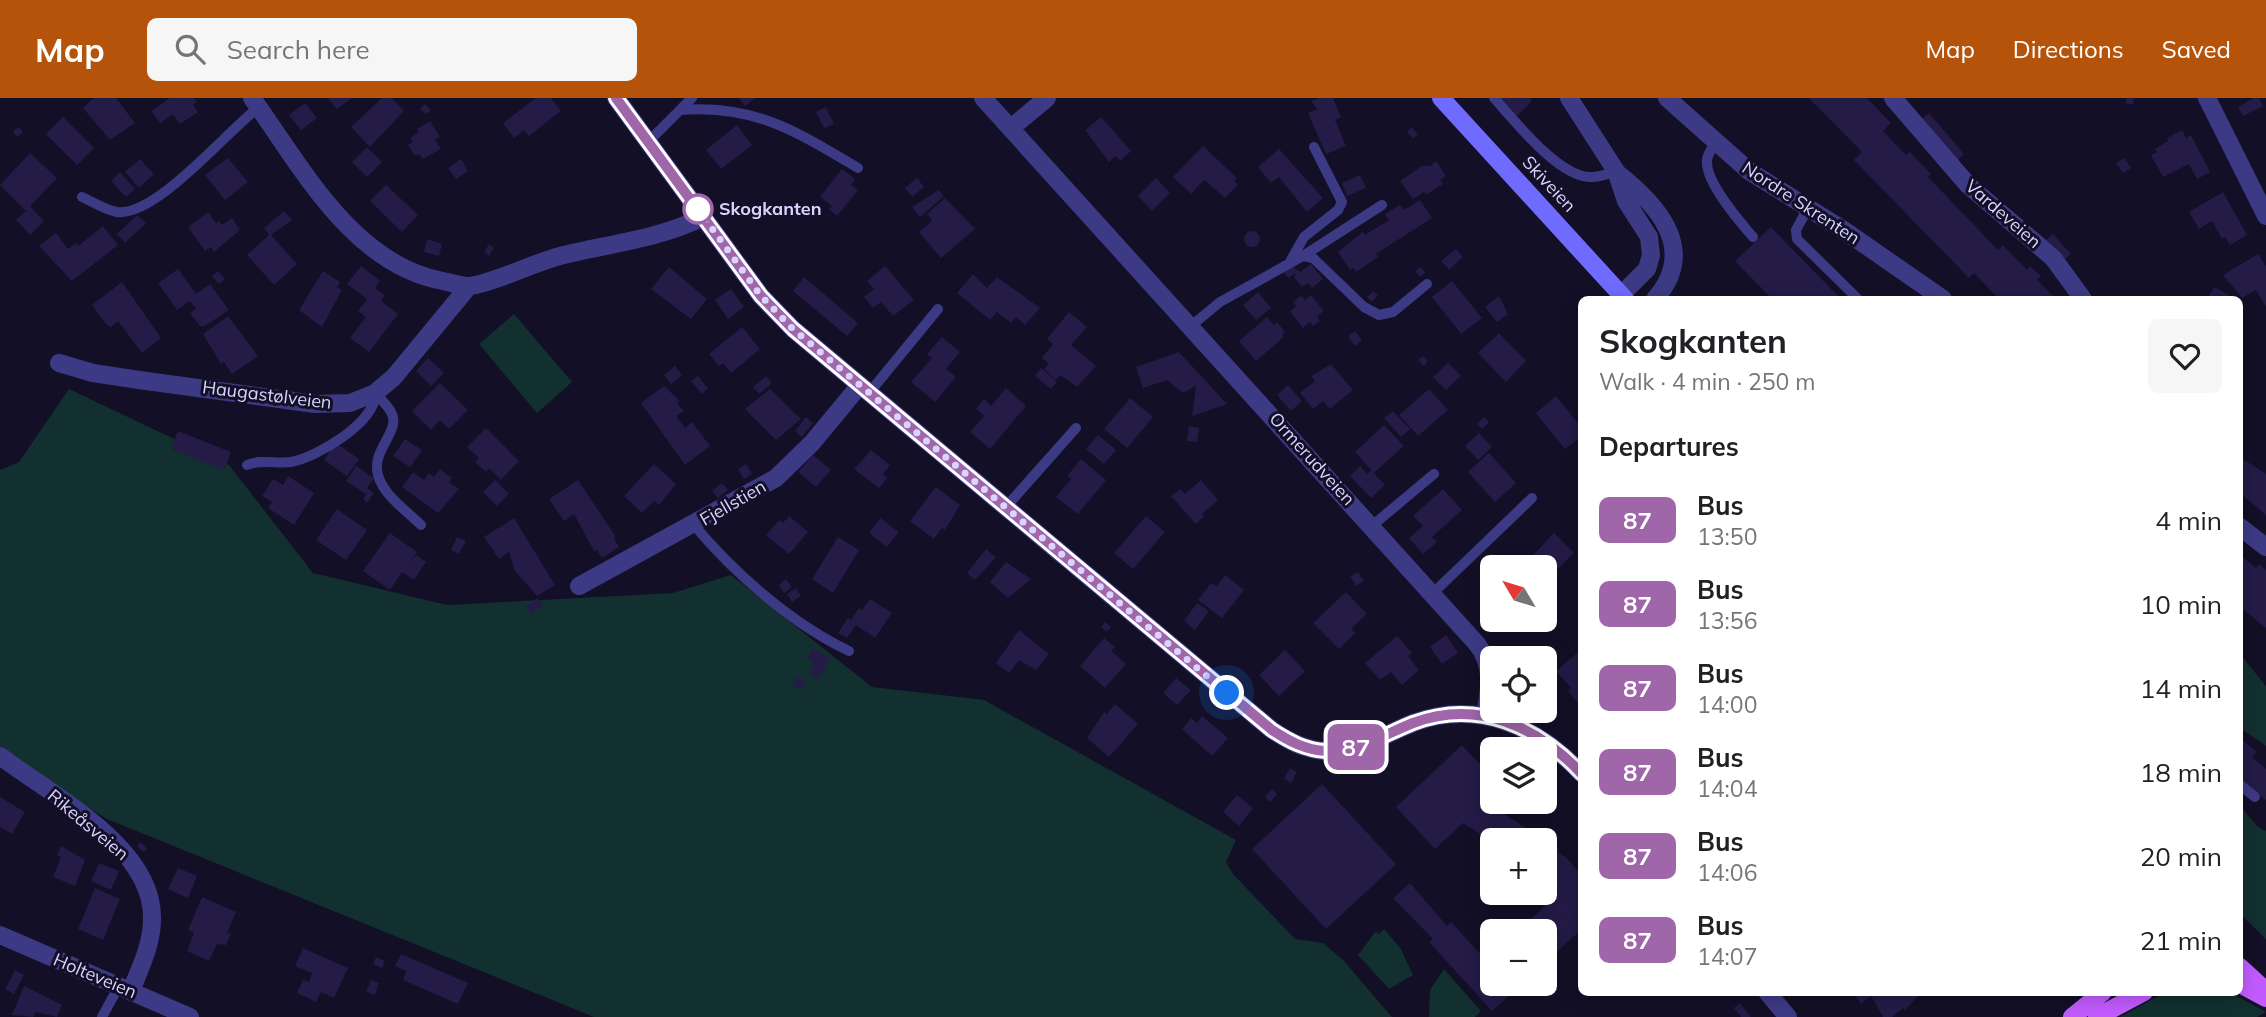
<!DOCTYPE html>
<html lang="en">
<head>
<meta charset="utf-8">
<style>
  body { margin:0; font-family:Mulish,sans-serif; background:#f6f6f6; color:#202124; height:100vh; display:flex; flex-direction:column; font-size:26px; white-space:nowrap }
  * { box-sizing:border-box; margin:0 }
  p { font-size:23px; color:#757577 }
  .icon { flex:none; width:38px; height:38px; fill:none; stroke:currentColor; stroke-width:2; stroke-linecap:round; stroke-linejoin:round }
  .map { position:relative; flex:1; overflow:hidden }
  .details { position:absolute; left:1578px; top:198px; width:665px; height:700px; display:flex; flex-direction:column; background:#fff; border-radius:10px; box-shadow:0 4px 18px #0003 }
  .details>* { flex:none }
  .badge { padding:0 14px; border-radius:10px; font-size:24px; line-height:46px }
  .needle { width:46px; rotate:308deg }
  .fabs { position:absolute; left:1480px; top:457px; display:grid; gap:14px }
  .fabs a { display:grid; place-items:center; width:77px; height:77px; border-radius:10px; background:#fff; box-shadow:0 4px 18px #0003; font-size:35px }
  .you { position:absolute; width:35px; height:35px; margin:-18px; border:5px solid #fff; border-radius:50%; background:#1a73e8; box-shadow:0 0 0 10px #1a73e833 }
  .map>.badge { position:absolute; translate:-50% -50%; box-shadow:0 0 0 4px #fff }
  h2 { padding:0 21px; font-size:26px; line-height:63px }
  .round { display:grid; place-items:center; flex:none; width:74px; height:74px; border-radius:10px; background:#f6f6f6 }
  .head { display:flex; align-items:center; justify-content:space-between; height:119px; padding:0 21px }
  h1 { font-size:33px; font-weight:700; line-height:52px }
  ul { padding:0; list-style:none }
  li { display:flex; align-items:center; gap:21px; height:84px; padding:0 21px }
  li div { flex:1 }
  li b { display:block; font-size:26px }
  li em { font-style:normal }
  li .badge { min-width:77px; font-weight:700; text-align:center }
  header { display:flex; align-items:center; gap:42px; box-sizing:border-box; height:98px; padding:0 35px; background:#b45309; color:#fff }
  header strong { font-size:33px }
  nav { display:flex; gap:38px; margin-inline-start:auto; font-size:24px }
  .search { width:490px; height:63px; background:#f6f6f6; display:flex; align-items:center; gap:18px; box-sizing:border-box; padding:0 24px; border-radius:10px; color:#757577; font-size:26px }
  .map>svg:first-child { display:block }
</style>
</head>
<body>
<header>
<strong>Map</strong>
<div class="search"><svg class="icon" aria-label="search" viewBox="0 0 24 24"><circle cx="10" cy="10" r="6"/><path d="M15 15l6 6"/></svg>Search here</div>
<nav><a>Map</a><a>Directions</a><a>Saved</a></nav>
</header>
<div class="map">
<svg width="2266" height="919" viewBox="0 0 2266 919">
  <rect width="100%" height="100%" fill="#130f26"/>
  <path fill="#12302f" d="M514,216L572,284L537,315L479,246Z
    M69,291L229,367L313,475L447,507L673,495L731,477L872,589L984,602L1236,742L1226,764L1233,776L1295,841L1323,845L1343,862L1392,919H594L107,721L0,655V372L19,364Z
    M2240,556L2266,588V648L2240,630Z
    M2240,708L2257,728L2266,733V841L2240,816Z
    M1384,831L1401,851L1413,877L1389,891L1358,857L1376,833L1379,836Z
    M1444,871L1481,913L1475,919H1429L1430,892Z
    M2166,894H2229L2266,914L2257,919H2120Z"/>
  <path fill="#241b47" d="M94,0H116L135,25L110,42L83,10Z
    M170,0H194L197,4L193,7L198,14L180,26L173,16L160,25L151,13Z
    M328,0H352L337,11Z
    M382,0H392L404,13L370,49L351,29Z
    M536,0H551L561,13L529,38L524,32L514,40L503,25Z
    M739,0H755L745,8Z
    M1319,0H1333L1341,19L1335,22L1346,48L1326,56L1308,15L1317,11L1311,3Z
    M1497,0H1530L1532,3L1516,19Z
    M1809,0H1867L1891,25L1883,33L1906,57L1910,54L1931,76L1928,79L1998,152L2003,147L2027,172L2030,168L2041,178L2037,182L2056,201H1999L1974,175L1969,180L1854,62L1862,54Z
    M2127,0H2134L2133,7L2125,5Z
    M2254,0H2259L2263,8L2243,18L2238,9Z
    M305,5L317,20L301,32L289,17Z
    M425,6L431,12L426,16L420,11Z
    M826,9L834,26L824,30L816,14Z
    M1929,15L1964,56L1957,63L1921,22Z
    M63,19L94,50L77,67L46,36Z
    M1101,19L1131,53L1120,63L1116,58L1109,64L1085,32Z
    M430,23L440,39L435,41L441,51L423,61L419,56L415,58L408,47L413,44L410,40L419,34L417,31Z
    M737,27L752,47L721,71L706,52Z
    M19,29L23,35L16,39L13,33Z
    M1411,29L1418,36L1413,40L1407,34Z
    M2182,32L2186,40L2191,37L2210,74L2197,81L2189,66L2163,79L2151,57L2157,54L2155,51L2168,43L2167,40Z
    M1203,48L1237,80L1234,83L1238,87L1225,100L1204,82L1191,96L1173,79Z
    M367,49L382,64L367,79L352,64Z
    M1279,51L1323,100L1307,114L1279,79L1271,85L1258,69Z
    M30,55L57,80L30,108L44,123L30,137L16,122L26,113L0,87Z
    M228,60L248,84L225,102L205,77Z
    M2124,60L2131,70L2123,75L2116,65Z
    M140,61L154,76L139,90L125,74Z
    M461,61L468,73L456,81L448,70Z
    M1436,63L1446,78L1440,82L1443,86L1426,97L1424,94L1413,101L1400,83L1422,68H1430Z
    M842,71L855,81L851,87L858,92L837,118L829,111L832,108L820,99Z
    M120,74L135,91L126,99L111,83Z
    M1360,77L1366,90L1347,98L1342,85Z
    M917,80L924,89L912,99L905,90Z
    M1156,80L1170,95L1152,113L1138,98Z
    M386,87L418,117L402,134L370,103Z
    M939,92L944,98L920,119L912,109Z
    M2223,94L2247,137L2230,147L2225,139L2222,141L2212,123L2199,131L2189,114Z
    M945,100L975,131L941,160L919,134L932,123L927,116Z
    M1420,102L1432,120L1376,156L1378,159L1356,174L1353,170L1350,172L1338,154L1363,134L1365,137L1389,122L1385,116L1400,107L1404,112Z
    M284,113L292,122L271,137L297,166L274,187L247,157L269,137L264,130Z
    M208,114L216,125L219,123L222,127L232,120L240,132L214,154L211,149L205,153L188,129Z
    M137,117L146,125L125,145L117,136Z
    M103,128L118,147L72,183L39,148L56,135L68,151L76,145L78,148Z
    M1771,129L1841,201H1772L1735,163Z
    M1244 141a8 8 0 1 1 16 0a8 8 0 1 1-16 0Z
    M2053,136L2071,156L2064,162L2046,142Z
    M427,141L442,146L439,158L424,154Z
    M489,146L494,150L489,158L484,154Z
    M1456,151L1463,159L1449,172L1441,163Z
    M2258,156L2266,168V209L2256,192L2242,200L2223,177Z
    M1311,166L1323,181L1312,190L1308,185L1302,189L1294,179L1296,175L1288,180L1283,174L1293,168L1300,174Z
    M361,168L380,183L375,190L385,197L381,203L398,216L369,254L350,240L366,219L358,213L367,201L347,186Z
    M885,168L914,202L893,218L881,204L873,210L864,199L874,191L867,183Z
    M669,169L707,201L691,221L651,191Z
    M1421,169L1425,175L1420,179L1415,173Z
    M178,171L196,196L210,186L229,212L205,228H200L190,215L196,211L190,203L177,212L158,185Z
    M218,173L225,181L219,186L212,178Z
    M323,173L340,184L337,189L342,192L322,229L299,212Z
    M973,176L987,190L997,179L1040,210L1025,227L1016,219L1011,225L997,214L990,222L957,195Z
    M804,179L858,225L847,238L793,193Z
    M1452,183L1482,220L1461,236L1432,199Z
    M122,184L161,240L142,255L118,223L111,229L106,226L92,207Z
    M2214,189L2229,197L2226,201L2209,198Z
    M731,191L744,209L728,221L715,202Z
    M1373,193L1378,197L1372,204L1367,199Z
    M1258,194L1271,210L1256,222L1243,207Z
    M1311,197L1324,213L1317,218L1320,223L1313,228L1310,224L1303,230L1290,213L1296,208L1293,204L1301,198L1305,202Z
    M1499,198L1508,216L1497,224L1485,209Z
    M1069,214L1087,229L1071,247L1096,268L1077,289L1060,277L1056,282L1044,271L1049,266L1042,260L1053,246L1047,241Z
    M228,218L258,258L232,276L224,264L221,266L203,236Z
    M1267,219L1274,227L1277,224L1285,234L1282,237L1284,239L1256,263L1239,243Z
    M742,229L760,251L731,275L723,265L719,268L709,256Z
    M1355,233L1362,242L1355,248L1348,238Z
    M1499,235L1526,263L1506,284L1478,255Z
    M942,239L960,254L946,271L956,279L935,304L911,284L932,260L927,256Z
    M1179,254L1227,306L1192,318L1196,288L1183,295L1167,282L1143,290L1136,269Z
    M1423,258L1428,263L1424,268L1418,262Z
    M428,260L444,275L431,288L416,273Z
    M1448,265L1461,278L1446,292L1433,279Z
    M1331,266L1353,292L1330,311L1323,303L1313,311L1300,295L1315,283L1311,278Z
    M675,268L682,277L671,286L664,277Z
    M1041,270L1057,284L1051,291L1035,278Z
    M698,278L708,290L702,296L691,283Z
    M766,278L772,285L759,296L753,289Z
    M440,285L468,312L449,331L440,322L431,332L412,313Z
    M1288,287L1302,303L1291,313L1277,297Z
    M664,288L680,303L677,305L684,313L676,318L685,330L692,324L710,348L685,367L641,305Z
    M1006,290L1026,308L990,351L970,334L984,318L976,311L984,301L991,308Z
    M770,291L801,321L776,342L745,311Z
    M1429,291L1448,312L1418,338L1399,317Z
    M1556,298L1582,330V338L1565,351L1536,315Z
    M1130,300L1153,319L1127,350L1104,331Z
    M1393,313L1410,331L1401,339L1384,320Z
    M806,319L813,325L802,339L795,333Z
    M1484,319L1489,324L1482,331L1477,326Z
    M1384,327L1404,348L1374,375L1385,387L1371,400L1350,378L1360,368L1367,376L1371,372L1355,354Z
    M1189,328L1199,330L1197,344L1187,343Z
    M486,330L519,363L501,382L489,370L486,374L475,364L479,360L467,349Z
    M178,333L231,354L224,372L171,351Z
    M1479,335L1492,349L1478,362L1465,348Z
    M1098,337L1116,352L1104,366L1086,351Z
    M405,341L422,352L410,369L393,358Z
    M336,345L359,361L347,378L324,362Z
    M871,352L890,367L883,376L887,380L879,390L854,371Z
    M1489,355L1516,385L1495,404L1468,374Z
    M813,357L831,372L816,389L798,374Z
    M2240,359L2266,376V417L2240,395Z
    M1081,361L1106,382L1078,416L1056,399L1071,381L1067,378Z
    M654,366L676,386L659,407L654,403L642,415L624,398Z
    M746,366L752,376L744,381L738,371Z
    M356,368L374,380L367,390L374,395L367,405L363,401L366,396L346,383Z
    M440,371L452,380L449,384L459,391L438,415L402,389L413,374L424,382L429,375L434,379Z
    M288,378L314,395L294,427L268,410L272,404L262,398L273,381L283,387Z
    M495,382L509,396L497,408L483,394Z
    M578,382L616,439L614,440L619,449L602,460L597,452L594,453L574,416L564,423L549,401Z
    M1201,382L1218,402L1202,416L1204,419L1196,426L1171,398L1180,391L1185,396Z
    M722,385L728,392L718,400L712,393Z
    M936,389L960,407L945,432L942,430L934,441L910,423Z
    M1443,391L1462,412L1432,439L1437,444L1423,456L1409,440L1423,428L1413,418Z
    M337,411L367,432L346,462L316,442Z
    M789,418L808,434L789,456L766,437L779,422L783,425Z
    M1146,418L1165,434L1133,471L1114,455Z
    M514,420L555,487L537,498L515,473L509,454L499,461L484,439Z
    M880,420L899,434L887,449L869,435Z
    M390,435L417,454L407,467L416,457L426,464L414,482L402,474L390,492L363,473Z
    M1554,435L1574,455L1552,477L1535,464L1537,461L1533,457Z
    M457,439L466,443L459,456L451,452Z
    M838,439L859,452L833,495L812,481Z
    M986,451L996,459L975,482L967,475Z
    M2240,457L2256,470L2259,466L2266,472V530L2240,509Z
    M1498,461L1507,469H1493V484L1484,475Z
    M1006,464L1031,481L1008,500L990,484Z
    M1358,474L1364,483L1356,488L1350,478Z
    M1225,477L1244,492L1222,520L1198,502L1211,485L1217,488Z
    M786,481L792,489L784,495L779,487Z
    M796,490L801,498L792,504L787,496Z
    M1346,494L1367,516L1351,531L1355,535L1339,551L1313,525Z
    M538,500L543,508L531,515L526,508Z
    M870,501L892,515L875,540L856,527L847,540L838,535L848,520L851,522L859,510L862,512Z
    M1197,505L1209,513L1195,532L1184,523Z
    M1105,524L1111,529L1107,534L1101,529Z
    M1019,532L1049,556L1036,572L1019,562L1009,575L996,565Z
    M1446,537L1458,555L1442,566L1430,549Z
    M1397,538L1412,555L1408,558L1419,572L1402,587L1391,574L1380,582L1365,565Z
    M1104,540L1115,549L1111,553L1126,566L1105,590L1080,568Z
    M813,550L830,560L818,581L809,575L814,565L807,561Z
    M1582,551V604L1579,607L1568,593L1571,590L1556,573Z
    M1285,552L1305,573L1279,598L1259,577Z
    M797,579L806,584L801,592L792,586Z
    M1176,580L1191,592L1177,607L1163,595Z
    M1115,606L1138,626L1109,659L1087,640L1104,614L1107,616Z
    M1202,618L1228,640L1212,658L1182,631L1191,620L1197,625Z
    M2240,640L2257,654L2252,659L2266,671V702L2240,681L2243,671Z
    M1462,647L1493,680V697L1484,705L1498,712L1559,751L1557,753L1567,760L1582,778V831L1548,862L1545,859V833L1520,831L1556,798L1545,787V742L1493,744L1463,725L1435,751L1396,709Z
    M1290,670L1297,674L1291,685L1284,680Z
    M1322,686L1396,766L1326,831L1252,751Z
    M1272,691L1277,696L1270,704L1265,699Z
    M1237,697L1253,710L1239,728L1223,714Z
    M0,699L25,714L12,736L0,729Z
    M141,744L147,751L143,754L137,748Z
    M61,748L85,762L75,788L53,779L61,759L57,757Z
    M99,765L119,773L111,792L91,783Z
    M178,770L197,778L188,800L168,791Z
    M1410,785L1447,828L1451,824L1486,862L1493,872V886H1505L1513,894L1492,913L1429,844L1433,841L1393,800Z
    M95,790L120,801L103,842L78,831Z
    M202,799L236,814L227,835L231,836L226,847L217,846L209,863L187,853L194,835L188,832Z
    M303,850L348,870L334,900L321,894L316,904L297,895L303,882L309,884L312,875L295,868Z
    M401,856L468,885L458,906L403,882L406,873L395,868Z
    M376,859L385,863L382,870L373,866Z
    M15,872L24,877L14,896L5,891Z
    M371,882L379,885L375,897L366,894Z
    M24,888L62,907L57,919L35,914L33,919L12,917Z
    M1852,894H1922L1905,912L1903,910L1892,919H1883L1871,898L1861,906Z
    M1740,905L1751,919H1741L1734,910Z"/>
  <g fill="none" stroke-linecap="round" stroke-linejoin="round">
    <path stroke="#3d3a85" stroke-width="10" d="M1494,0C1515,23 1557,77 1589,79C1599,80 1607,76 1616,73
      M680,12C754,6 796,33 858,70
      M648,44L692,0
      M1715,45C1711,52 1706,58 1707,65C1707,86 1740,124 1753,139
      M82,99C93,104 105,112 117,114C156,119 227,33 259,9
      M1808,110L1796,132L1797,141L1858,201
      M1303,158L1382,107
      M1291,162L1304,139L1338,112L1342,104L1314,49
      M1191,228L1220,204L1303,158L1313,160L1364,209L1379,217L1393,214L1427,186
      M375,295C380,301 389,308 392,316C400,334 371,352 378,377C383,397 407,413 421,427
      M869,295L938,211
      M247,367C260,361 276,366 291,364C317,359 377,324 375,295
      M1005,410L1076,330
      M694,427C734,475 792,526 849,553
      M1373,427L1434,376
      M1432,496L1532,400
      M2240,687L2255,699
      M102,919L119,888"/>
    <path stroke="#3d3a85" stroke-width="18" d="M252,0C301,68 353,167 443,183C451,185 461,188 469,188C488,187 536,164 560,158C607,146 660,141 703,119
      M616,0L761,198L793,231L1272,632C1289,643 1305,652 1326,653C1357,655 1385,636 1413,625C1478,601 1537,628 1582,676
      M983,0L1477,546C1494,568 1490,590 1485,616
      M1569,0L1616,73L1626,103L1649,139L1651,157L1647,171L1621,197
      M1667,0L1749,73L1845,133L1943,201
      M1893,0L1968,87L2053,160L2083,201
      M2207,0L2266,118
      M1011,30L1047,0
      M1616,74C1657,106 1699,151 1655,201
      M59,265L93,275L139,282L315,306L350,305L375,295L394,279L469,188
      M2240,429L2266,449
      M579,488L776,380L812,345L860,287
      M0,658C51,697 154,749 152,821C152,847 140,870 131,893
      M0,837L190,919
      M1767,894L1788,919"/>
    <path stroke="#6f6bff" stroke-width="18" d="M1441,0L1625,201"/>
    <path stroke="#c25bff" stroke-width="18" d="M2240,869L2266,893
      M2240,886L2266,900
      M2072,919L2103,894
      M2097,919L2144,894"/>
  </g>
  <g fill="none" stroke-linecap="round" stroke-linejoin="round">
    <g stroke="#fff" stroke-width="16">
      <path id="line" d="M616,0L761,198L793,231L1272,632C1289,643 1305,652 1326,653C1357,655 1385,636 1413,625C1478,601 1537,628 1582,676"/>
    </g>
    <use href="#line" stroke="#a066aa" stroke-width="10"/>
    <path stroke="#d9d4ff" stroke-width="7" stroke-dasharray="0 12.6" d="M698,111L761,198L793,231L1227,595"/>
  </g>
  <circle fill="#fff" stroke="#a066aa" stroke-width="3.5" cx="698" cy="111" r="14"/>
  <g text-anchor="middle" stroke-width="6" stroke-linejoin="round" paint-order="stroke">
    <g font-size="18" fill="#d9d4ff" stroke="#130f26">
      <text transform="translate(1549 86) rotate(47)" y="6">Skiveien</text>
      <text transform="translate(1801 105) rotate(33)" y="6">Nordre Skrenten</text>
      <text transform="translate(2003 116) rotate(41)" y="6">Vardeveien</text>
      <text transform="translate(267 297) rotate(7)" y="6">Haugastølveien</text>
      <text transform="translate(1312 361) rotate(48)" y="6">Ormerudveien</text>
      <text transform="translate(733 405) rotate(-30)" y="6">Fjellstien</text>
      <text transform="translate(88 727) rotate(40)" y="6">Rikeåsveien</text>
      <text transform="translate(95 878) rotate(23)" y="6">Holteveien</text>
    </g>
    <g font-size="18" font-weight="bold" fill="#d9d4ff" stroke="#130f26" text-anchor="start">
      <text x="719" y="117">Skogkanten</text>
    </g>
  </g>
</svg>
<div class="fabs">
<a><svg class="needle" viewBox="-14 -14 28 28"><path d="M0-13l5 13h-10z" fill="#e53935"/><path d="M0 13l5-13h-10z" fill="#757577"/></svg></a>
<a><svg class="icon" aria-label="locate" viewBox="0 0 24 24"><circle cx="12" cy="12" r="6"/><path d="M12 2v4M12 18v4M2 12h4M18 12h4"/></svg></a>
<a><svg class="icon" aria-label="layers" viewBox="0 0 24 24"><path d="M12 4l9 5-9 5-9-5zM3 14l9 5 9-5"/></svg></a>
<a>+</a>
<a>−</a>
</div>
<div class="you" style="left:1227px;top:595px"></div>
<b class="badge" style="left:1356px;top:649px;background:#a066aa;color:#fff">87</b>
<section class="details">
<div class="head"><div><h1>Skogkanten</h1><p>Walk · 4 min · 250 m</p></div><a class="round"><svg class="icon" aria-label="heart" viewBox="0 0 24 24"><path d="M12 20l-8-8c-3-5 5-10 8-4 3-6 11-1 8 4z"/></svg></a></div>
<h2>Departures</h2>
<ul>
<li><span class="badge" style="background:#a066aa;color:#fff">87</span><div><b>Bus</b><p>13:50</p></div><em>4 min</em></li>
<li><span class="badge" style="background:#a066aa;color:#fff">87</span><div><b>Bus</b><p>13:56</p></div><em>10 min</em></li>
<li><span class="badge" style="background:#a066aa;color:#fff">87</span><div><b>Bus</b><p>14:00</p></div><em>14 min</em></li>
<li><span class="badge" style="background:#a066aa;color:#fff">87</span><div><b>Bus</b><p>14:04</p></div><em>18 min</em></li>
<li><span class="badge" style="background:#a066aa;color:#fff">87</span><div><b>Bus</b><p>14:06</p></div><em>20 min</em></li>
<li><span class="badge" style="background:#a066aa;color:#fff">87</span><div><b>Bus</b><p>14:07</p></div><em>21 min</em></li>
</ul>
</section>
</div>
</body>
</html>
